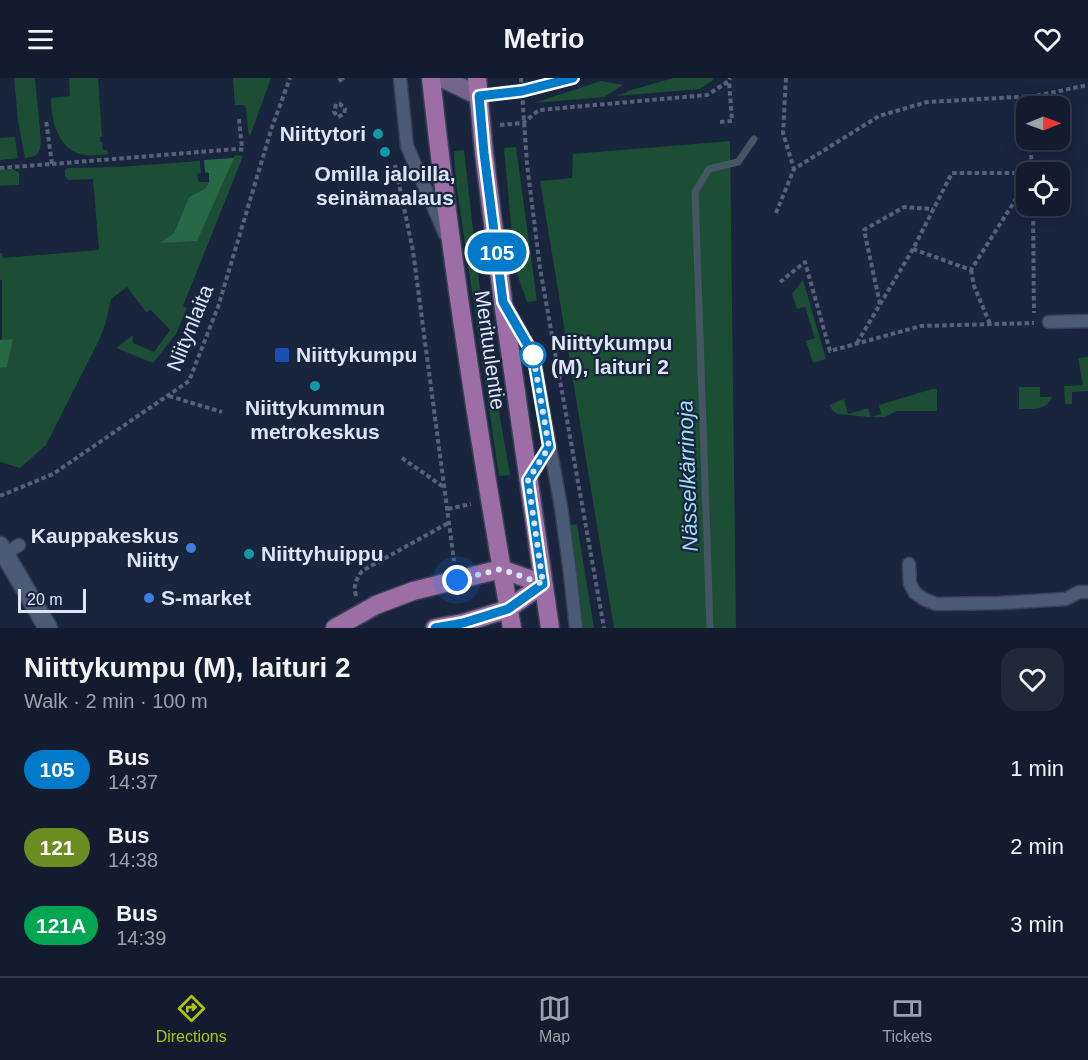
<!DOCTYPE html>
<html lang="en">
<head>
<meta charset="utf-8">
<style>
  body { margin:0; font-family:Arial,sans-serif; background:#1f293a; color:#f1f3f6; height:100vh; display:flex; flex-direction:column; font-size:22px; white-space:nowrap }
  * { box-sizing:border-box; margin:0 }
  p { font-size:20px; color:#9ca1aa }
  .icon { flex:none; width:33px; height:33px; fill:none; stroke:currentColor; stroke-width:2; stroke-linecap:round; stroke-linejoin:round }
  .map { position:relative; height:550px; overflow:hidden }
  .panel { display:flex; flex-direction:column; background:#121c2e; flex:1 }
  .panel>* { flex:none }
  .badge { padding:0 12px; border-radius:20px; font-size:21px; line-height:39px }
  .needle { width:39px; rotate:89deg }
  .controls { position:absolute; left:1016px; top:18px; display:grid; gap:12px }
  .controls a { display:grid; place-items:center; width:54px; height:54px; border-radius:12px; background:#121c2e; box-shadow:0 3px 15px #0003,0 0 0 2px #313a4a; font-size:30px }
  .scale { position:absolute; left:18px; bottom:15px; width:68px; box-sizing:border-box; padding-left:6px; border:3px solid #dce5f6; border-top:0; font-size:16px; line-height:21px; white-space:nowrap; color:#dce5f6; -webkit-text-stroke:4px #18253d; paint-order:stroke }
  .you { position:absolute; width:30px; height:30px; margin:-15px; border:4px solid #fff; border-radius:50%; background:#1a73e8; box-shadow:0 0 0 9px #1a73e833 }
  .map>.badge { position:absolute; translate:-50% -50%; box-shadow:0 0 0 3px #fff }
  .round { display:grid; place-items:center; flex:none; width:63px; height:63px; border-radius:18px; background:#1f293a }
  .head { display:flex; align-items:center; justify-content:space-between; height:102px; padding:0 24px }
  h1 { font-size:28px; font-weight:700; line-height:45px }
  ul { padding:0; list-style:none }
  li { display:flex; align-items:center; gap:18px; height:78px; padding:0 24px }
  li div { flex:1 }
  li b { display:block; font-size:22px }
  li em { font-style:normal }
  li .badge { min-width:66px; font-weight:700; text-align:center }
  header { display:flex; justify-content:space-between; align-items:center; height:78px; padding:0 24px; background:#121c2e; font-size:27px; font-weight:700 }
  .tabs { display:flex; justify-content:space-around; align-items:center; height:84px; border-top:2px solid #313a4a; background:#121c2e; font-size:16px; color:#9ca1aa }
  .tabs a { display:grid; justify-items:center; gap:3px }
  .tabs .on { color:#aec60a }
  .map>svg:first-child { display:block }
</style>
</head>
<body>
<header><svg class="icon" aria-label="menu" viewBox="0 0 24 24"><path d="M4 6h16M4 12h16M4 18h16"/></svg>Metrio<svg class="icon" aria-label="heart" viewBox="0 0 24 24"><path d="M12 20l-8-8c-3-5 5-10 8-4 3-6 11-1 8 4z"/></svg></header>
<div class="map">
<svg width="1088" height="550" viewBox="0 0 1088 550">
  <rect width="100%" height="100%" fill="#18253d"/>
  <path fill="#1b4e34" d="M14,0H35L41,63C40,76 38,78 25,80L18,43Z
    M69,0H100L98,1L102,59H100V64H102L103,72H107L108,76C100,77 91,78 84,77C58,72 51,43 51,20L70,18Z
    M233,0H271L250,58L248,53L246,30L244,27H235Z
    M673,0H714L712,3L700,11L617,18L628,13Z
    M601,3L623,7L604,19L534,25Z
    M15,59L18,80L0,82V60Z
    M730,63L736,550H614L540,103L572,100L573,76Z
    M516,69L537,223L527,224L515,190L504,70Z
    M464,72L484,248L510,397L499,398L456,104L454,73Z
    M235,77L243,78L183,228L187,230L176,256L153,285L116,270L133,257V265L154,274L170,252L151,232L146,234L127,209L111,221L105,247L99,262L46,367L20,390L0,384V290L7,288L13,261L2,262V202H0V175H2L3,180L99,172L93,101L68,102L65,98V92L67,90L118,89L200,83L201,95L197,96L199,104H209L206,110L189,119L174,155L161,165L197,162Z
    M13,91L19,95V107L0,108V92Z
    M803,202L826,281L813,285L806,263L815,260L805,229L797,231L792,216Z
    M1088,279V313L1072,314V326H1065L1064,308L1083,307L1078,280Z
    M1019,309H1040V319H1052C1046,333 1032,331 1019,331Z
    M932,311H937V333H897L884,339H869L838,336L833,333L829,327L844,321L848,336L868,330L871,339L881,336L879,327Z
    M577,446L594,550H583L568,447Z"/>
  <path fill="#276947" d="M234,80L197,163L160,165L174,155L189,119L206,110L209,104V95L205,94L204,82Z
    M13,261L7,289L0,290V262Z"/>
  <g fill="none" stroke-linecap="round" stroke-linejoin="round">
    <path stroke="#435762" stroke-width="7" d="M710,550L695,114L709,91L738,84L754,61"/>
    <g stroke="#384156" stroke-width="15">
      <path id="service" d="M400,0L407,68L445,156
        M508,231L533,276L561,429L570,495L576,550
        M1049,244L1088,243
        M529,402L549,369
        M5,476L19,467
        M909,486L910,506L915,515L924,521L936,526L999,525L1066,521L1079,514H1088"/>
    </g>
    <g stroke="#384156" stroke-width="21">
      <path id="minor" d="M0,468L48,550"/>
    </g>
    <g stroke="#384156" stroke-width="21">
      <path id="secondary" d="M442,0L479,18"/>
    </g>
    <g stroke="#384156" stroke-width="21">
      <path id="primary" d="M431,0C451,184 480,368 512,550
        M477,0L484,75L503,224L550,550
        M335,550L376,527L413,513L501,491L543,506
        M435,550L463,545L508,531L543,506"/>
    </g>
    <path stroke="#566278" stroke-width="4" stroke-dasharray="4.5 3" stroke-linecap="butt" d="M339,0L342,4L343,0
      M521,0L527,86L540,190L604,550
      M786,0L783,55L794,91
      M1026,18V28
      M336,26L334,34L338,39L344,36L345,31L340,26L336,29
      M239,41L242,71
      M720,44L732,43L729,3
      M500,47L523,45L539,32L707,17L729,3L730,0
      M1029,62L1033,94
      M52,86L236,71L245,72
      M395,87L413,173L454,483
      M0,90L52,86L46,42
      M1033,128L1034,235
      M776,135L794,91L879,38L927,24L1035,18L1088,7
      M913,171L971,192L1026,105
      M971,192L974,208L990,246
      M780,204L805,184L830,273L921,248L1034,245
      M880,226L864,152L904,129L933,131
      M857,265L913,171L952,95H1026
      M169,318L222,334
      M402,380L445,410
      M0,418L53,396L189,303L218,229L272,49L290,0
      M448,431L471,426
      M356,518C353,507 356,502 362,493L450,444"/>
    <use href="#service" stroke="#4b5b76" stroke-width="12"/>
    <use href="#minor" stroke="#4b5b76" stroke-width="18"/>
    <use href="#secondary" stroke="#74648e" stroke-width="18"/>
    <use href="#primary" stroke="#9d6da6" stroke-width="18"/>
  </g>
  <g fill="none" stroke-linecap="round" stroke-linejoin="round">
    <g stroke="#fff" stroke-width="14">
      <path id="line" d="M435,550L463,545L508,531L543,506L528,402L549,369L533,276L503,224L484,75L479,18L522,13L573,0"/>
    </g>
    <use href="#line" stroke="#007ac9" stroke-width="9"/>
    <path stroke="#dce5f6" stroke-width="6" stroke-dasharray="0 10.8" d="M457,502L501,491L543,506L528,402L549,369L533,277"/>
  </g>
  <g fill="#0f9aa8" stroke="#18253d" stroke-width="2">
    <circle cx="378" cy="56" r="6"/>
    <circle cx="385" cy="74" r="6"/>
    <circle cx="315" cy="308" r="6"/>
    <circle cx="249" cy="476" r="6"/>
  </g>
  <rect fill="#1a4fb4" stroke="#18253d" stroke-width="2" x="274" y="269" width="16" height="16" rx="3"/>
  <circle fill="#fff" stroke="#007ac9" stroke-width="3" cx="533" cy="277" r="12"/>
  <g fill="#3f7fe0" stroke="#18253d" stroke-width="2">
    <circle cx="191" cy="470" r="6"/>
    <circle cx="149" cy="520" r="6"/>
  </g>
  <g text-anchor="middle" stroke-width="4.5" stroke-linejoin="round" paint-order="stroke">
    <g font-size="21" font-weight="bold" fill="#dce5f6" stroke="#18253d" text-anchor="start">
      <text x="366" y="63" text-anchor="end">Niittytori</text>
      <text x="385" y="103" text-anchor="middle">Omilla jaloilla,<tspan x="385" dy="24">seinämaalaus</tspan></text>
      <text x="296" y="284">Niittykumpu</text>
      <text x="315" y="337" text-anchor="middle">Niittykummun<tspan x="315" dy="24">metrokeskus</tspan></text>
      <text x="179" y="465" text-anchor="end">Kauppakeskus<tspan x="179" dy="24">Niitty</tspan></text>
      <text x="261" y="483">Niittyhuippu</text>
      <text x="161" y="527">S-market</text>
    </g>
    <g font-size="21" fill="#dce5f6" stroke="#18253d">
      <text transform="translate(190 250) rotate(-68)" y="7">Niitynlaita</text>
      <text transform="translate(490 272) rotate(82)" y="7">Merituulentie</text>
    </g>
    <g font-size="21" font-weight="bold" fill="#dce5f6" stroke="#18253d" text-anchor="start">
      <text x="551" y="272">Niittykumpu<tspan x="551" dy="24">(M), laituri 2</tspan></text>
    </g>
    <g font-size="22" font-style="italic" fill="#a1def5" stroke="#18253d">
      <text transform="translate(687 398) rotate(-92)" y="8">Nässelkärrinoja</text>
    </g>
  </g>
</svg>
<div class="controls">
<a><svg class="needle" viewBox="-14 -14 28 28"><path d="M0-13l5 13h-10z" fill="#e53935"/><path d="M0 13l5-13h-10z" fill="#9ca1aa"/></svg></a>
<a><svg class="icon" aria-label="locate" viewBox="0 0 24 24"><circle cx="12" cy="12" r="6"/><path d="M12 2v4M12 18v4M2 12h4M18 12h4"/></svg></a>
</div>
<div class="scale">20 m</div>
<div class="you" style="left:457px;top:502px"></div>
<b class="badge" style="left:497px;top:174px;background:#007ac9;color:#fff">105</b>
</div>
<section class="panel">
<div class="head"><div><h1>Niittykumpu (M), laituri 2</h1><p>Walk · 2 min · 100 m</p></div><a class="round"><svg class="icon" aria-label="heart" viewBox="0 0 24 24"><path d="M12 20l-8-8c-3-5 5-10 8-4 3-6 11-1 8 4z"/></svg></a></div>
<ul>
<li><span class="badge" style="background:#007ac9;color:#fff">105</span><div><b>Bus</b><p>14:37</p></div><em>1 min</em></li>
<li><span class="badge" style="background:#6b8e23;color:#fff">121</span><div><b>Bus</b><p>14:38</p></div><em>2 min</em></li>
<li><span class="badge" style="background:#00a651;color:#fff">121A</span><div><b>Bus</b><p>14:39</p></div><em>3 min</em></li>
</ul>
</section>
<nav class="tabs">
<a class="on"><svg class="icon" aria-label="directions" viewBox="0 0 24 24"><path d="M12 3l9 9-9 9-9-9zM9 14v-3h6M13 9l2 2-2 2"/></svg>Directions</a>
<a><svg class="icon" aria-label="map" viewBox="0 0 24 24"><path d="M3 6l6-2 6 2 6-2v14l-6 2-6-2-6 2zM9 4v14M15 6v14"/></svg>Map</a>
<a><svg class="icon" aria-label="tickets" viewBox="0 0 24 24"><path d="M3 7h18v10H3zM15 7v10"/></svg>Tickets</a>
</nav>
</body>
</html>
